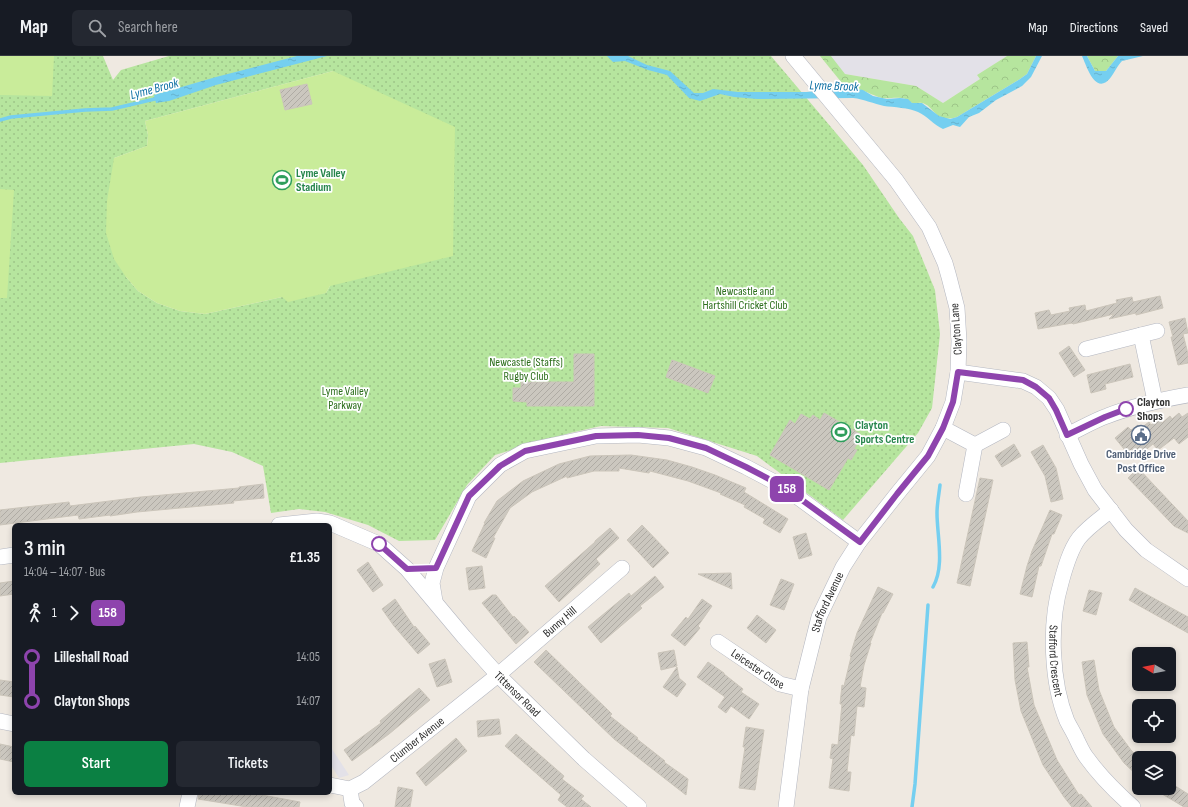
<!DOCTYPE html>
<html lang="en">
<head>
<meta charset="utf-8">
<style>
  body { margin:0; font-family:"Sofia Sans Condensed",sans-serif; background:#242831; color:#f1f3f6; height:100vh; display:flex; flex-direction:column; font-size:15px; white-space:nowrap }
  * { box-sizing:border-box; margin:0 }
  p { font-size:13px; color:#9ea1a6 }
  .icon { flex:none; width:22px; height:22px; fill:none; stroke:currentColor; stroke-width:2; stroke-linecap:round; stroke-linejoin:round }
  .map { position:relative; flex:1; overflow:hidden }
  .drawer { position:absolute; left:12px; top:467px; width:320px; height:272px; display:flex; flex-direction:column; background:#171b24; border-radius:6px; box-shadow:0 2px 6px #0003 }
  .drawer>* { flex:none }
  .badge { padding:0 8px; border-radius:6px; font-size:14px; line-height:26px }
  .needle { width:26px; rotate:279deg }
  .fabs { position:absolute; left:1132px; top:591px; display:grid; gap:8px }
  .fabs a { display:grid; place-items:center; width:44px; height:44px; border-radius:6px; background:#171b24; box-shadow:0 2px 6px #0003; font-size:20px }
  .map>.badge { position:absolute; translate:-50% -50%; box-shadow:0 0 0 2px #fff }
  .legs { display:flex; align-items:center; gap:6px; height:44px; padding:0 12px; font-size:13px }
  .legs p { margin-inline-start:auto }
  .headline { display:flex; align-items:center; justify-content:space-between; height:68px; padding:0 12px }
  h1 { font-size:22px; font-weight:600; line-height:30px }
  .button { display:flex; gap:8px; margin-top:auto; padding:8px 12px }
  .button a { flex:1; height:46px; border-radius:6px; background:#0b8043; color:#fff; font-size:16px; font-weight:600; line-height:46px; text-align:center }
  .button a+a { background:#242831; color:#f1f3f6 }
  ul { padding:0 12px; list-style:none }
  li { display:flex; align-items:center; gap:14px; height:44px; font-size:15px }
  li i { display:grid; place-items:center; width:6px; height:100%; margin:0 5px; background:currentColor }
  li i::after { content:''; width:10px; height:10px; margin:-5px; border:3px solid; border-radius:50%; background:#171b24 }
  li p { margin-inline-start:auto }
  li:first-child i { background:linear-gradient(#0000 50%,currentColor 0) }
  li:last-child i { background:linear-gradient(currentColor 50%,#0000 0) }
  header { display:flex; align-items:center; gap:24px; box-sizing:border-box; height:56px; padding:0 20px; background:#171b24; border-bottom:1px solid #363941 }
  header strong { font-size:19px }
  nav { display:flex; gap:22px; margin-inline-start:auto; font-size:14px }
  .search { width:280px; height:36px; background:#242831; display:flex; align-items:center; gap:10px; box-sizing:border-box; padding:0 14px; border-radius:6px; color:#9ea1a6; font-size:15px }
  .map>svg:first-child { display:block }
</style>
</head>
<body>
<header>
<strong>Map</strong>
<div class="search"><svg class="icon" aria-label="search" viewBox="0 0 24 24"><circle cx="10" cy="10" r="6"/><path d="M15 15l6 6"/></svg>Search here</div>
<nav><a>Map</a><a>Directions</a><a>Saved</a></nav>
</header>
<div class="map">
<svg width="1188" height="751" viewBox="0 0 1188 751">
  <defs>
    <pattern id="forest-crowns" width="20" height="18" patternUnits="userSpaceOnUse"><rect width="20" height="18" fill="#b6e59e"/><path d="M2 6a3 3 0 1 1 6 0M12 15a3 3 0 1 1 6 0" fill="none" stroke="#9dc588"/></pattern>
    <pattern id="park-dots" width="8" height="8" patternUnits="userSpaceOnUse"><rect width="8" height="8" fill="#b6e59e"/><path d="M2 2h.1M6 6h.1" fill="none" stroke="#9dc588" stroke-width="1.8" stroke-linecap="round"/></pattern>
    <pattern id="water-ripples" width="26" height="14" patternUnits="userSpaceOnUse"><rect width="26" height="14" fill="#75cff0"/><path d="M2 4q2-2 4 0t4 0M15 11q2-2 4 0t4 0" fill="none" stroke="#66b2ce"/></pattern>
    <pattern id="building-hatch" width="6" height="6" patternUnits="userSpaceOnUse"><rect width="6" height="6" fill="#cbc7bf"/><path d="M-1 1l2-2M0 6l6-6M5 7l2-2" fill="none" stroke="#afaba4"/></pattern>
  </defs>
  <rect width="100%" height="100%" fill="#efe9e1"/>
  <path fill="#e3e1e8" d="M820,0H1007L977,19L980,23L943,47L916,30L845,18Z
    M332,693L349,719L339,722L330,708V695Z"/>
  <path fill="url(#forest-crowns)" d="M820,0H831L845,18L916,30L943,47L980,23L977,19L1007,0H1036L1027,18L1020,23L957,61C934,68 935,50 922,47C919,46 915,48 912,47C908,45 906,42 901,42C894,41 889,43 882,42C868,38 863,32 846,32Z
    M1087,0H1118L1106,15H1095Z"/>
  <path fill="url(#park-dots)" fill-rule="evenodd" d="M0,0H103L113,24L121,14L169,0H771L863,109L899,162L913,180L935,234L940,278L932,352L918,377L843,464L757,400L668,372L601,370L570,377L495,399L467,429L435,484L399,485L368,469L325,456L299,453L271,457L263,410L232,396L194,388L0,407ZM333,15L330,230L326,237L282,241L205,258L180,255L157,247L138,235L126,221L114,102L147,90L148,79L145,65Z"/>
  <path fill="#c9ec9a" d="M0,0H54L52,40L0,39Z
    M333,15L455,71L453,200L330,230L326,237L288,246L282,241L205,258L180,255L157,247L138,235L126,221L114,203L106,177L107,145L114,102L147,90L148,79L145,65Z
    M0,133L14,134L7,242H0Z"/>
  <path fill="url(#water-ripples)" d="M297,0H327L216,29L169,45L156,47L154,39L216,21Z
    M607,0H628L647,9L670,15L694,37H703L713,33L738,36H806L852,32L863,34L873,40L887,43L900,42L908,43L912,47H922L939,60L950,63L957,61L1020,23L1027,18L1036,0H1042L1031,21L1022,30L996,44L979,57L969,61L960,71L953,69L943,73C934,69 927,60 918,56C910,52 893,51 884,50C874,48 864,43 853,42L757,43L734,41L720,38L700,45L689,42L667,19L648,14L625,5L613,6Z
    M1082,0H1087L1095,15H1106L1118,0H1143L1122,5C1117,10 1115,16 1111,21C1096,41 1087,11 1082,0Z"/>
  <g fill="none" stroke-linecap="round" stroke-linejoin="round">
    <path stroke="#75cff0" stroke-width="3.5" d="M0,64L11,61L85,54L112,53L159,42
      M933,531C945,510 937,480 937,457C937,448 939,438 940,429
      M912,751L915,728L928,549"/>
  </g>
  <path fill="url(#building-hatch)" stroke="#cbc5ba" d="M307,28L312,48L285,54L280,34Z
    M1160,240L1163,252L1136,259V257L1109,263L1114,258L1073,268L1072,267L1038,273L1035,257L1049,254L1051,259L1070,255L1069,252L1085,249L1086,255L1117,247L1116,244L1132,241L1133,246Z
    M1185,262L1188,277L1183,278L1188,298V307L1178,309L1171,281H1173L1169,266Z
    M1069,290L1085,314L1074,321L1059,297Z
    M574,298H594V350H527V346L513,345V332H521V326H574Z
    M672,304L715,320L708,337L666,321Z
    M1130,308L1133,321L1105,328L1106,333L1091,337L1087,319Z
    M824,357L860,378L855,387L857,388L854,393L857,394L851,404L848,402L829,434L770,399L790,364L795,368L801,358L810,363L813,359L820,364Z
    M1179,357L1182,361L1188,357V381L1179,388L1174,382L1158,394L1153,388L1133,404L1115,382L1128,371L1131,374L1138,369L1141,372L1149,366L1151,369L1159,363L1162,367L1170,360L1172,363Z
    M1014,388L1021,400L1002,411L995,400Z
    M1043,389L1056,412L1063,443L1051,446L1045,420L1031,396Z
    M631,399L667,404L692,411L715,419L746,432L744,436L788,463L780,477L763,467L765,463L744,451L745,449L720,438L721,437L688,425L650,415L649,417L619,412V415H594L567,422V420L532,436L510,452L493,482H495L486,502L472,495L485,467H484L497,445L523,425L559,408L590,400Z
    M1138,412L1188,465V477L1174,470L1128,422Z
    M980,422L993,424L970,530L957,527Z
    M263,428L264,442L233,445L234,447L137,456L110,460V459L79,463L78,459L0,469V454L69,446L70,450L141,441L239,432V431Z
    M1050,454L1062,459L1054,478H1052L1041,510H1039L1032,541L1020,538L1027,510L1032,495Z
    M642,469L669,497L653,512L627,484Z
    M610,472L619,482L596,503L600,508L559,546L545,530L595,486V485Z
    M806,477L812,499L799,503L793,481Z
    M368,506L383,529L373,536L357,514Z
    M482,510L485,532L469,534L466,512Z
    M731,517L732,533L698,518Z
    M655,520L664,531L640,550L642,552L601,587L588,571L629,537L631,540Z
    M781,523L794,528L784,554L770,549Z
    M14,525V538L0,540V527Z
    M878,531L893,538L883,557H882L870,587H871L864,609L860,631L866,632L864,651L857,650L854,680L851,679L847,716H851L849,735L829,732L833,703L830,702L832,688L838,689L842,648H840L842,629L844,630L851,601L850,600L857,577Z
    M1135,532L1188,561V577L1129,544Z
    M1089,534L1102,537L1096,559L1083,555Z
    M492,539H496L513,561L514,560L529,576L516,588L482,547Z
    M395,543L414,571L415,570L430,588L418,598L394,570L382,553Z
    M702,543L712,550L698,570L700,572L685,590L671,579L686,561L688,563Z
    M757,559L776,574L766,587L747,572Z
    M1027,586L1029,611H1027L1034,649L1057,704L1079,739L1081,738L1092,751H1072L1064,741L1043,709L1021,655L1015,624L1013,587Z
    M546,594L612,658L610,660L638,682L637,683L665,705L664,706L688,723L686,739L614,683L534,606Z
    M674,594L677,610L661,614L658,597Z
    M445,603L452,626L437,631L429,608Z
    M1094,604L1099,634L1114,671L1131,694L1139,702V721L1124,707L1103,678L1087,639L1082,606Z
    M708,606L724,617V618L743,633L741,636L759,648L749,663L731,650L726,657L718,651L725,641L697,621Z
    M677,611L679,622L686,628L677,641L663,631Z
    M0,624L14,626V641L0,639Z
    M419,632L430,644L389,678L352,705L344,694L381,667L380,665Z
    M499,663L501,678L478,681L477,665Z
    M746,671L764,674L755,734L739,732L745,691H743Z
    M516,678L564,720L562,723L584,740L581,743L591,751H567L558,744L561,739L505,690Z
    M456,682L467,695L426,730L416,717Z
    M0,688L14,691V706L0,703Z
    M1169,726L1188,738V751H1184L1152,732H1169Z
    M398,731L413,734L410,751H395Z
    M199,737H251L300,746L299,751H247L198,743Z"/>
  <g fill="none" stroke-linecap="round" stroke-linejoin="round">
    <g stroke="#b4b7c1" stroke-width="16">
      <g id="minor">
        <path d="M1141,279L1157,275"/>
        <path d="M1086,293L1141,279L1155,345"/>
        <path d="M958,316L1023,325L1036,331L1049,342L1057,354L1081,408L1095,434L1126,474L1146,494L1188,523"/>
        <path d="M943,372L975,389L966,438"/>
        <path d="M1067,379C1080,373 1093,365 1107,360C1133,350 1160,344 1188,339"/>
        <path d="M975,389L1003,374"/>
        <path id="s1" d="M1111,454C1100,463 1088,471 1079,482C1070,494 1065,512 1061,527C1049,567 1051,626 1067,665C1070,671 1074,677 1077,684C1080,690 1083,697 1087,702C1100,720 1116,736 1133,751"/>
        <path id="s2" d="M279,469L317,465L330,467L379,488L407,513L464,581L498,619L584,703L639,751"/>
        <path d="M0,501L14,499"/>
        <path d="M435,545L432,527L436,512L469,440L500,409L525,395L596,380L638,379L669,382L706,392L746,411L784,431L859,486"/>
        <path id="s3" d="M718,586L780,628L801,633"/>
        <path d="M0,665L14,668"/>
        <path id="s4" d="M330,729L350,733L364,726L498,619L622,512"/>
        <path d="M350,733L352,747L356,751"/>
        <path d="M187,751L190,737"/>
        <path id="s5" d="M786,751L801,633L819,561L843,511L859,486L897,438L928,400L943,372L953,346L958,316L959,285L957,252L949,221L945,207L929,171L896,124L793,0"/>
      </g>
    </g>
    <use href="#minor" stroke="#fff" stroke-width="15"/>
  </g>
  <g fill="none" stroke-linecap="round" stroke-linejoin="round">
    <g stroke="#fff" stroke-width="9">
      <path id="line-1" d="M379,488L407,513L436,512L469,440L500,410L525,395L596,380L638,379L669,382L706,392L746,411L784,431L860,486L897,438L928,400L943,372L953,346L958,316L1023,324L1036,331L1049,342L1056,354L1067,379L1105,361L1126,353"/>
    </g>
    <use href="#line-1" stroke="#8e44ad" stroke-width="6"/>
  </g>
  <defs>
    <g id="stadium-ring" transform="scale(1)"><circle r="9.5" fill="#fff" stroke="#2e9e5b" stroke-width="1.5"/><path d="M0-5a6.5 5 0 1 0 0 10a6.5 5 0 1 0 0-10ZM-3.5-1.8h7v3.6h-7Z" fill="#2e9e5b"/></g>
    <g id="civic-ring" transform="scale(1)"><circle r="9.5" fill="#fff" stroke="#5c6f8a" stroke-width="1.5"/><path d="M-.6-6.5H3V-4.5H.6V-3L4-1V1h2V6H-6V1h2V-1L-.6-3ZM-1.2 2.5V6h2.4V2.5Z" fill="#5c6f8a"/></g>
  </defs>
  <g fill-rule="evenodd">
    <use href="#stadium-ring" x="282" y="124"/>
    <use href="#stadium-ring" x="841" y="376"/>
    <use href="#civic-ring" x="1141" y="379"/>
  </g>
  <g fill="#fff" stroke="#8e44ad" stroke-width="2">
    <circle cx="1126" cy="353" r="7"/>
    <circle cx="379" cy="488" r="7"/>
  </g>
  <g text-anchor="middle" stroke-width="3.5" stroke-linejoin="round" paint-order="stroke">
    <g font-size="12" font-weight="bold" fill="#27864d" stroke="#fff" text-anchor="start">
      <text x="296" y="121">Lyme Valley<tspan x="296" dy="14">Stadium</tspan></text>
      <text x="855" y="373">Clayton<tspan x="855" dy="14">Sports Centre</tspan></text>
    </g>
    <g font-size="12" fill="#2c6e1b" stroke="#fff">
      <text x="745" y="239">Newcastle and<tspan x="745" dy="14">Hartshill Cricket Club</tspan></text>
      <text x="526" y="310">Newcastle (Staffs)<tspan x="526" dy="14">Rugby Club</tspan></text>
      <text x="345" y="339">Lyme Valley<tspan x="345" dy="14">Parkway</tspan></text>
    </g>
    <g font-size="12" fill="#2e2e2e" stroke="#fff">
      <text transform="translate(956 273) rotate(-94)" y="4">Clayton Lane</text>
      <text dy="4" stroke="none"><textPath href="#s5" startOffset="210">Stafford Avenue</textPath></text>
      <text dy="4" stroke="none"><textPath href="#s4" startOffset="289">Bunny Hill</textPath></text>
      <text dy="4" stroke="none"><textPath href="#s1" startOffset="170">Stafford Crescent</textPath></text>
      <text dy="4" stroke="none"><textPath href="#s3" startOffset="48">Leicester Close</textPath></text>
      <text dy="4" stroke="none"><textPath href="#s2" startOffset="309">Tittensor Road</textPath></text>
      <text dy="4" stroke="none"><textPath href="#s4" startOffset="104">Clumber Avenue</textPath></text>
    </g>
    <g font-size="12" font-weight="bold" fill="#2e2e2e" stroke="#fff" text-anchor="start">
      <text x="1137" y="350">Clayton<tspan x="1137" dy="14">Shops</tspan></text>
    </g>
    <g font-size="12" font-weight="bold" fill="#4e5e75" stroke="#fff">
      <text x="1141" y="402">Cambridge Drive<tspan x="1141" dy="14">Post Office</tspan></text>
    </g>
    <g font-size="13" font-style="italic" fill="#0d6fa3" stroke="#fff">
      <text transform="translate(834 29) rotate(2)" y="5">Lyme Brook</text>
      <text transform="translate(154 32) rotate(-15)" y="5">Lyme Brook</text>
    </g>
  </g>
</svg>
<div class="fabs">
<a><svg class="needle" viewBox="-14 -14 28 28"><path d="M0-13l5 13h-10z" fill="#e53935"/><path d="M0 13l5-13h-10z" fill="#9ea1a6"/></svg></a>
<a><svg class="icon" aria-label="locate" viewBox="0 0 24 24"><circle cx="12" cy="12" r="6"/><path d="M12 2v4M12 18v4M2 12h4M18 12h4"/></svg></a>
<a><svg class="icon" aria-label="layers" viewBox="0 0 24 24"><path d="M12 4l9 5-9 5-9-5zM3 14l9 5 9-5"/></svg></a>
</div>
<b class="badge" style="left:787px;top:433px;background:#8e44ad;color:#fff">158</b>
<section class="drawer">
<div class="headline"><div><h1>3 min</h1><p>14:04 – 14:07 · Bus</p></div><b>£1.35</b></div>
<div class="legs"><svg class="icon" aria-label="walk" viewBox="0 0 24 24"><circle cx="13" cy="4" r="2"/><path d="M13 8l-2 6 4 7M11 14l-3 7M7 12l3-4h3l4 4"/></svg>1<svg class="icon" aria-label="forward" viewBox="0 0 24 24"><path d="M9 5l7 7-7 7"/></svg><b class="badge" style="background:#8e44ad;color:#fff">158</b></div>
<ul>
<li><i style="color:#8e44ad"></i><b>Lilleshall Road</b><p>14:05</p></li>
<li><i style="color:#8e44ad"></i><b>Clayton Shops</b><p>14:07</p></li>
</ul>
<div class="button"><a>Start</a><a>Tickets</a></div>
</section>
</div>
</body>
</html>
